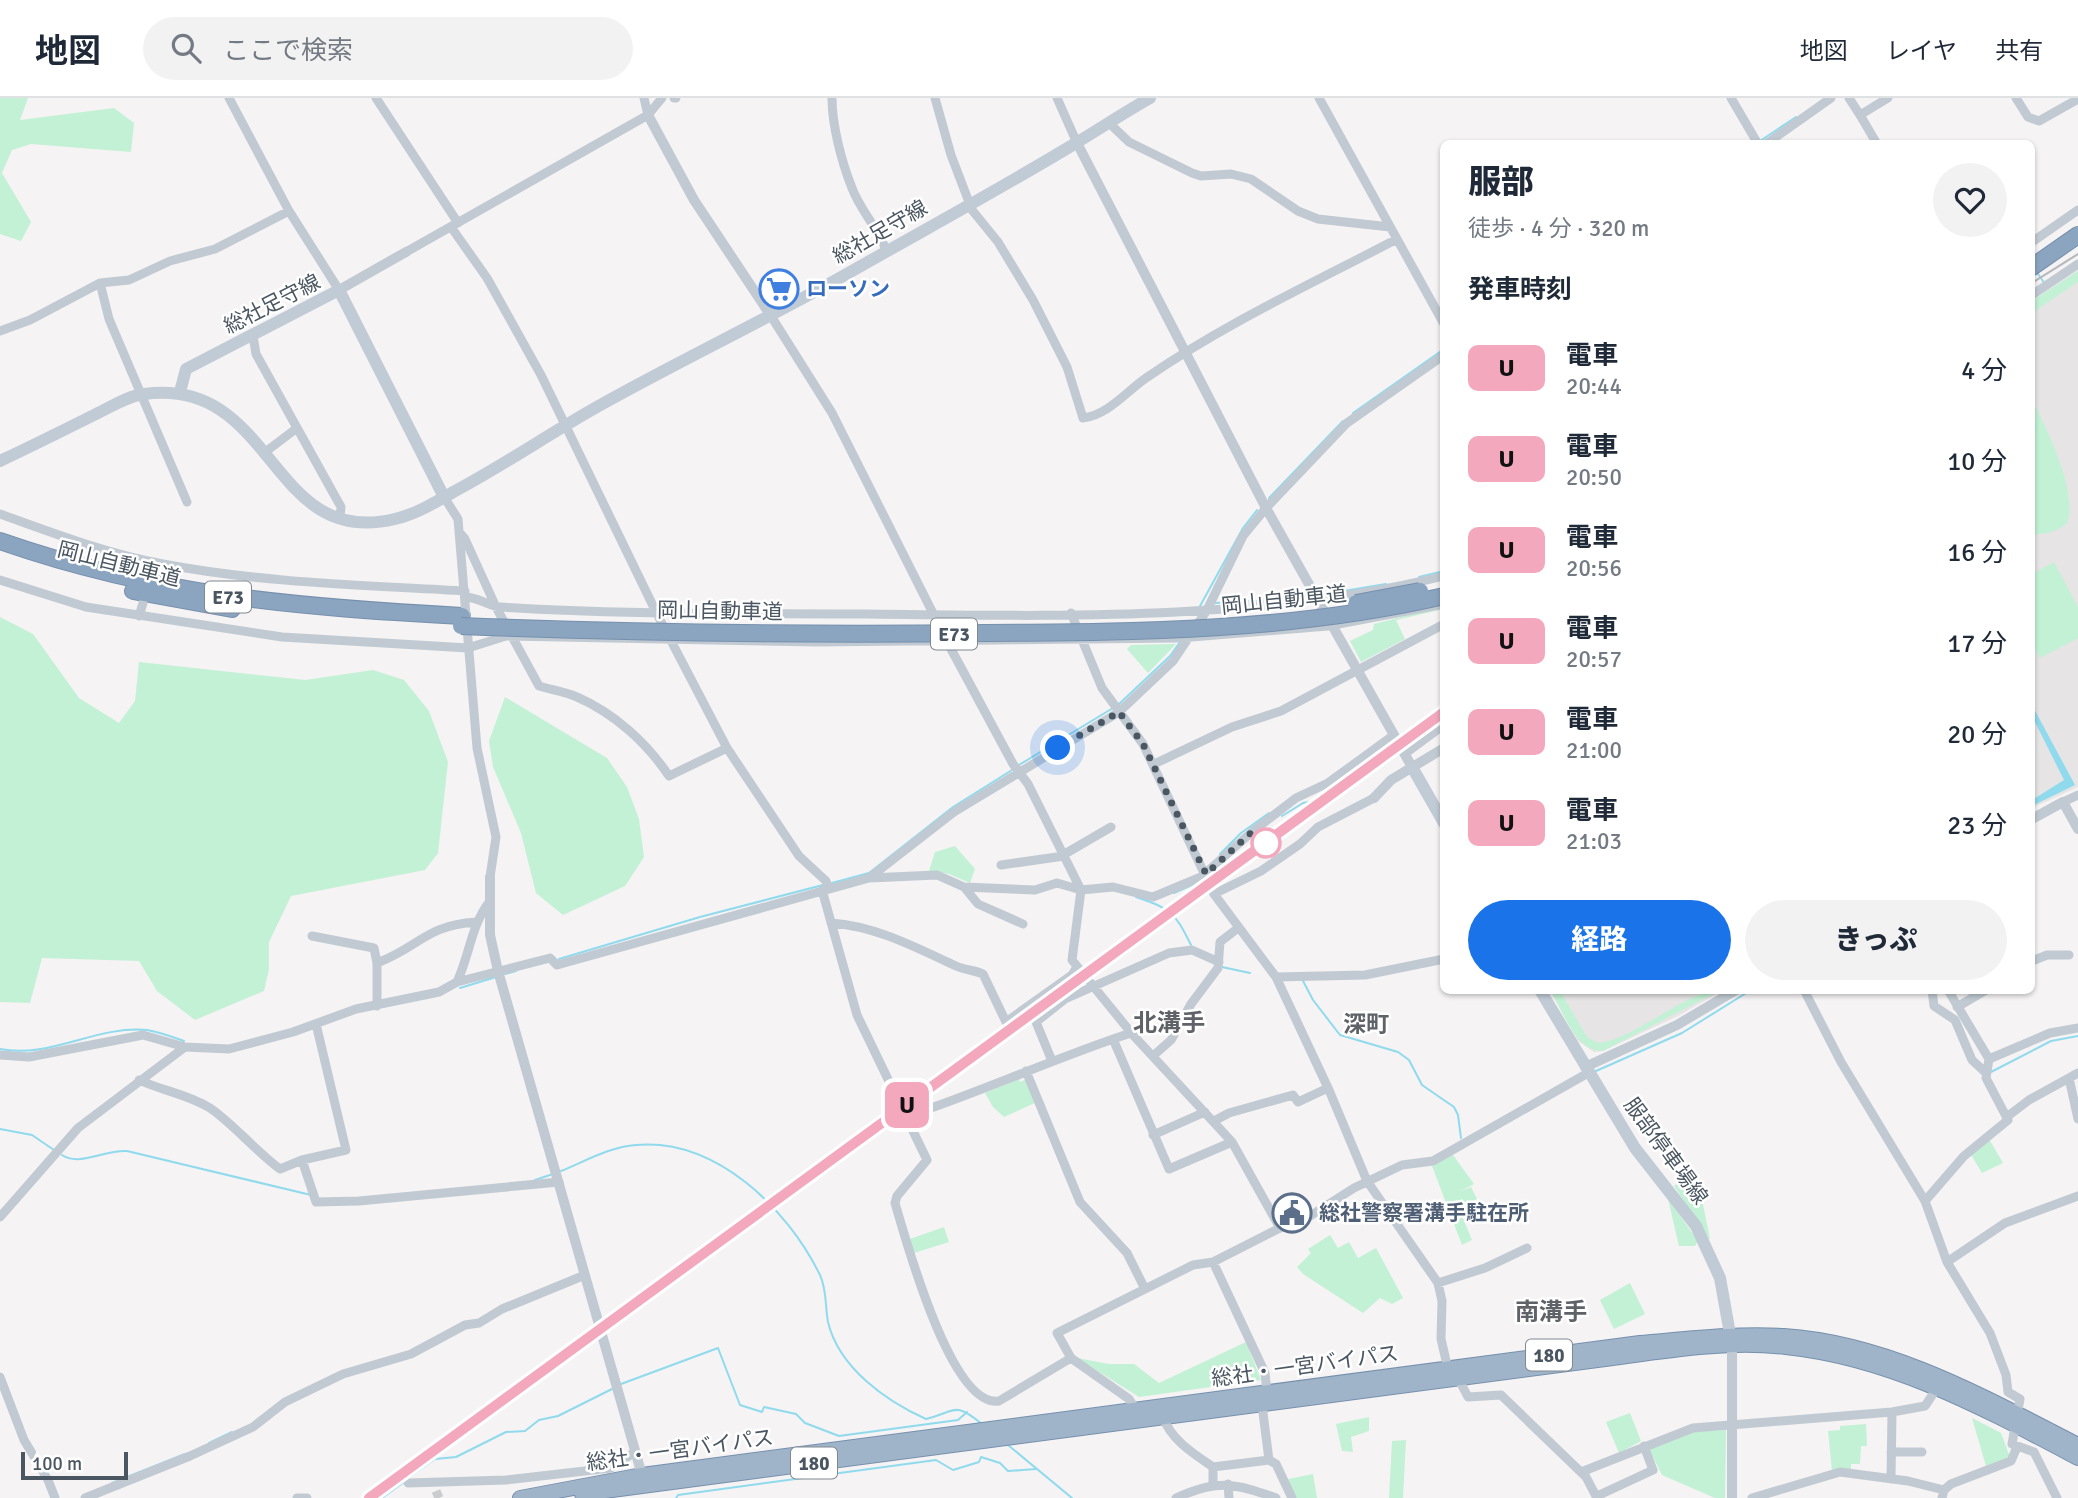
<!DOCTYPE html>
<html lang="ja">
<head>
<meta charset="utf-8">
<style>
  body { margin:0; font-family:Signika,"Noto Sans JP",sans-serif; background:#f2f2f3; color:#1f2937; height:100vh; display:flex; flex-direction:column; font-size:26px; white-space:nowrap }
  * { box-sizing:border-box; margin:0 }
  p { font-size:23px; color:#747a83 }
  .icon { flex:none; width:38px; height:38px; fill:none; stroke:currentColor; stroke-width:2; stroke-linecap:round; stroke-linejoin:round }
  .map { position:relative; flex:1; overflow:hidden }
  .panel { position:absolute; left:1440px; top:42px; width:595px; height:854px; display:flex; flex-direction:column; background:#fff; border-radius:10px; box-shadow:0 2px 5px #0004 }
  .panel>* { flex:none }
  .badge { padding:0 14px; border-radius:10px; font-size:24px; line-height:46px }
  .scale { position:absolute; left:21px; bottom:18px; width:107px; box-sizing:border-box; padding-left:7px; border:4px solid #4a5661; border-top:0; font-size:19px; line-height:24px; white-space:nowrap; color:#4a5661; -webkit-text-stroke:5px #fff; paint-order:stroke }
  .you { position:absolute; width:35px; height:35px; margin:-18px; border:5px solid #fff; border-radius:50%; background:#1a73e8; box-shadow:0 0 0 10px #1a73e833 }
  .map>.badge { position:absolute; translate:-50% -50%; box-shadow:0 0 0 4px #fff }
  h2 { padding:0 28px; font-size:26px; line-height:63px }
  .round { display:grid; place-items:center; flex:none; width:74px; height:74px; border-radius:37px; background:#f2f2f3 }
  .overview { display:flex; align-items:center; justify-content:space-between; height:119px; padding:0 28px }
  h1 { font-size:33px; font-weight:800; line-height:52px }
  .cta { display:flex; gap:14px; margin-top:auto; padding:14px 28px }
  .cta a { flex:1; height:80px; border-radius:42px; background:#1a73e8; color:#fff; font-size:28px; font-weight:800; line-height:80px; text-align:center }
  .cta a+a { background:#f2f2f3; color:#1f2937 }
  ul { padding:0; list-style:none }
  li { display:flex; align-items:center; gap:21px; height:91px; padding:0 28px }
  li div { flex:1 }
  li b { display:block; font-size:26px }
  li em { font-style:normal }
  li .badge { min-width:77px; font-weight:700; text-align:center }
  header { display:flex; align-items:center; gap:42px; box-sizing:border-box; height:98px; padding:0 35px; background:#fff; border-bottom:2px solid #e0e1e3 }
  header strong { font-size:33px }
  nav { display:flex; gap:38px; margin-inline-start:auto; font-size:24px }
  .search { width:490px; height:63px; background:#f2f2f3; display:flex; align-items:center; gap:18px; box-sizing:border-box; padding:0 24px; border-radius:38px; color:#747a83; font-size:26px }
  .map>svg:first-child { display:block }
</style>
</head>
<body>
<header>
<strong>地図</strong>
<div class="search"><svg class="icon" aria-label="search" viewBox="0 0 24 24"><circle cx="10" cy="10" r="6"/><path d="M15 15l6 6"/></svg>ここで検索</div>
<nav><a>地図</a><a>レイヤ</a><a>共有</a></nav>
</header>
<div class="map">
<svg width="2078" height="1400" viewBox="0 0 2078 1400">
  <rect width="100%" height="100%" fill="#f5f3f3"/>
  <path fill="#e6e4e5" d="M2078,172V689L2032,710V203Z
    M1550,893H1722L1678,918L1603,953L1594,954L1578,943Z"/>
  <path fill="#c3f1d5" d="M0,0H28L20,22L114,10L134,25L131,54L31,46L12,52L2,75L31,124L21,143L0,136Z
    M2078,173V184L2032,215V203Z
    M2032,302C2048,332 2078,395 2067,425C2057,434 2045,437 2032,436Z
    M2054,464L2078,509V540L2040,560L2032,545V476Z
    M1444,508V511L1396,522L1405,541L1361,564L1350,543L1373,532L1374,526Z
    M0,519L33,536L79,600L119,625L135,603L139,564L305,582L373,572L404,582L429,613L448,664L438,755L425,772L291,798L269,844V871L264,893L195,922L157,893L139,863L42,860L30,905L0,904Z
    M1171,546H1176L1148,575L1127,551L1131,547Z
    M505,599L607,660L627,689L639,721L644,759L625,788L563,817L536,795L521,735L493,669L489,643Z
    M955,748L975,771L970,785L949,776L929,773L935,754Z
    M1551,893H1560L1587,939L1599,945C1635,941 1687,892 1719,893L1603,953C1575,954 1563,913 1551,893Z
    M1019,981L1020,984L1027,981L1037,1004L1004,1019L993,1009L985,995Z
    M1989,1041L2003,1065L1982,1075L1970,1055Z
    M1453,1057L1474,1086L1459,1094L1471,1089L1477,1101L1473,1103L1474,1106L1460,1113L1472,1142L1462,1147L1432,1068Z
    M1696,1072L1710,1141H1709L1674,1088Z
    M1668,1101L1698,1143L1695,1148H1679Z
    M944,1129L949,1144L914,1155L910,1141Z
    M1330,1137L1338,1150L1349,1144L1358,1160L1376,1150L1403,1200L1392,1206L1380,1200L1363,1215L1303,1176L1297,1169L1311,1155L1308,1151Z
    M1630,1185L1645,1216L1614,1231L1600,1202Z
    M1246,1244L1261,1282L1139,1299L1077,1260L1109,1266H1134L1159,1285Z
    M1630,1315L1641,1343L1619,1355L1606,1324Z
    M1369,1319V1333L1351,1339L1353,1354L1342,1353L1336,1326Z
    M1972,1320L2001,1335L2010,1359L1986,1368Z
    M1866,1326L1867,1348H1861L1860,1366H1851V1372L1832,1373L1828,1333L1840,1332V1328Z
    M1726,1332L1725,1400H1715L1662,1377L1648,1349L1688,1334Z
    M1406,1342L1403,1400H1389L1392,1343Z
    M1313,1376L1317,1400H1295L1288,1381Z"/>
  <path fill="#90daee" d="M2032,607L2075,687L2032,708V702L2064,682L2032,618Z"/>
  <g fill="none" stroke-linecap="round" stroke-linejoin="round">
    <path stroke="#90daee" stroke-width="2" d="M1760,43L1796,19
      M2036,173L2045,186
      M1353,315L1444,251
      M1269,400L1343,323
      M1419,479L1444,473
      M1344,493L1386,486
      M1297,500L1307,498
      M1215,505L1288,501
      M1200,508L1243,430L1257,412
      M1118,607L1170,558L1180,544
      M1402,639L1444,608
      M1019,667L1113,610
      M1282,718L1303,705L1315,703L1390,647
      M1220,756L1241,735L1269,715
      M832,785L869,775L953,709L1012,672
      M1174,795L1194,786
      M1136,799C1171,811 1174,813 1191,847
      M559,861L700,819L823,787
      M1222,869L1250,875
      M505,876L516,873
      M1302,881L1313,902L1340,937L1398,954L1409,962L1422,987L1454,1009L1458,1017L1461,1040
      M460,890L496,879
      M0,951C50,961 97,927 147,932C159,934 173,939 184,943
      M1596,973L1682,935L1751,892
      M1991,974L2051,943L2078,938
      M0,1031L32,1037L54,1052
      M62,1057C80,1069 106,1051 127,1053L311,1097
      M561,1073C586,1063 609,1049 636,1047C716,1040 787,1110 820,1177C827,1192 825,1208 828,1224C839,1270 886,1303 926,1321C957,1313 954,1303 982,1326
      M535,1082L553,1076
      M621,1286L718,1250L740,1307L762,1314L764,1309L796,1316L805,1325L839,1338L958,1322L967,1314
      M209,1345L232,1334
      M1008,1347L1072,1400
      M408,1380L435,1361L456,1359L506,1334L525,1333L539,1322L558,1318L612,1291
      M112,1385L185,1356
      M382,1400L404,1384
      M676,1400L678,1397L936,1362L953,1372L979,1364L981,1359L1000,1365L1008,1373L1036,1371"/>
    <path stroke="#caccce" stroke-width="9" stroke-dasharray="9 4.5" stroke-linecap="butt" d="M436,1393L439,1400"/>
    <g stroke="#7690ad" stroke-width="16">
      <path id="trunk" d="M582,1396L1605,1261C1664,1253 1727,1242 1786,1249C1892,1260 1985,1311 2078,1360
        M520,1400L642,1377L1640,1245C1688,1241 1736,1235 1784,1238C1890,1245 1986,1300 2078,1347"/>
    </g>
    <g stroke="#7690ad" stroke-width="18">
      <path id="motorway" d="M2032,169L2078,137
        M0,443C157,498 297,509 462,518
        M133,493L232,511"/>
    </g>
    <path stroke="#c1cad2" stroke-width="9" d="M229,0L289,113L339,192
      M376,0L458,125
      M644,0L648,17
      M674,0H676
      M832,0C832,28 842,65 852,90C860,112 878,130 886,152
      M935,0L951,57L972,112L998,144L1033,202L1067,269L1083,320C1108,317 1127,293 1146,280C1224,226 1313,185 1397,141
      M1057,0L1077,45
      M1319,0L1444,226
      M1731,0L1758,46
      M1849,0L1860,17L1888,0
      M2016,0L2028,19L2039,23L2078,1
      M1860,17L1877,46
      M1108,24L1129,44L1192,75L1201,78L1231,76L1251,81L1298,113L1318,121L1390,129
      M1766,46L1831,0
      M451,129L487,180L541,277L656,514L727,650L799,758L826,783L829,791
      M2032,144L2078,112
      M406,154L648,17L662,0
      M100,185L109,221L187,404
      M2032,197L2078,166
      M771,218L832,315L951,551L1013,666L1028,686L1081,792L1072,862L1133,937L1232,1044L1280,1130
      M0,233L30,222L100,185L129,182L170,163L215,151L289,113
      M253,238L256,256L341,409L340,419
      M264,355L297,330
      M444,399L458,421L477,650L496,739L490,779
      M0,416C53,435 107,456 163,466C263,485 364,487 465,493
      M459,434L465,441L496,509L539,588C552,592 565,594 577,599C614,615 647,645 669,678L727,650
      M0,482L86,509L282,539L468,550L506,538L818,544L1179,540L1328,528L1444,506
      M465,499C478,499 488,508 500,509C621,517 744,515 865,516C1057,518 1256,524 1444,478
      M1071,515L1102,590L1143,646L1214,796L1276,879L1329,992L1367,1083L1438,1185L1442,1203L1441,1241L1448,1271L1458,1280L1468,1299L1501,1297L1586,1379L1597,1400
      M139,518L143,505
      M1406,655L1444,627
      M1154,666L1232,629L1281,613L1444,526
      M2063,704L2078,697
      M1063,757L1111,729
      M1001,767L1064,758
      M869,780L937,777L964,789L978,806L1023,826
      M964,789L1035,792L1057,785L1081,792L1113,789L1153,799L1201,779L1253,733L1296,700L1328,685L1394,637
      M822,792L857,917L927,1062L897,1098L895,1105C906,1142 951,1310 999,1303L1071,1260
      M1214,796L1261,773L1300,746L1318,729L1374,700
      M831,825C876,828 917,850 956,868C965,872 974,872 983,876L1006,924L1072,877L1077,869
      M312,838L374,850L377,865C418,850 426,827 476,824
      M2032,863L2047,857H2069
      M1276,879L1365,877L1444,861
      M457,884C470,856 471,827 490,803
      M1804,892L1841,964L1925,1103L1947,1164L1990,1235L2006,1277L2008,1294L2020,1301L2012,1346L2034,1354L2057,1400
      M1932,892L1934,908L1955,922L1972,962L1986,975
      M1948,892L1989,961
      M377,908V865
      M1957,909L1986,892
      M1113,941L1169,1071L1232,1044
      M0,957L29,959L143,937L185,949L229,951L293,934L356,911L439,894L457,884L550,860L557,867L869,780L954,714L1119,614L1173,563L1207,512L1243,438L1266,410L1347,325L1444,257
      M1153,958L1171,942L1191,906L1218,870L1220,844L1238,830
      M1989,961L2050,935L2078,930
      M1052,963L1036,924L1065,901L1169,855L1192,852L1219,864
      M1026,973L1080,1104L1127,1155L1145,1191
      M2069,980L2078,1021
      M139,982C163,993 187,996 210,1010C231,1024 257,1054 280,1071L302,1062L346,1052L316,926
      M2008,1018L2029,1002L2078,975
      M905,1019C982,994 1054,960 1131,935
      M1214,1023L1229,1015L1293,997L1298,1004L1328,990
      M1153,1037L1205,1014
      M302,1062L316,1104L359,1103L559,1084
      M1925,1103L1964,1058L2008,1022L1986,980L1989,961
      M0,1119L78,1030L185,949
      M1213,1164L1265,1275L1267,1294L1262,1307L1269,1362L1276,1366L1292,1400
      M1947,1164L2005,1125L2078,1098
      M1438,1185L1485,1170L1527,1150
      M0,1279L24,1342L48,1382L55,1400
      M1136,1312L1129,1301L1071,1260L1057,1235L1193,1167L1213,1164L1280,1130L1299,1125L1354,1090L1402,1067L1433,1063L1588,975
      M1163,1319C1171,1342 1194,1356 1213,1369V1386
      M1891,1354H1922
      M1213,1369L1269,1362
      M1581,1374L1693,1330L1892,1314L1925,1308L1937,1290
      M1891,1381L1892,1314
      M408,1385L506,1382L611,1370L635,1354
      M1228,1386L1229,1400
      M1597,1398L1653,1372L1644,1348
      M85,1400L190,1358L253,1329L285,1304L343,1276L411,1256L465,1227L479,1225L502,1211L585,1177
      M297,1400H307
      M1176,1400C1217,1381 1235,1385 1276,1400
      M1752,1400L1840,1374L1908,1383L1944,1392
      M1942,1400L1944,1392L1951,1386L2011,1363L2017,1349"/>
    <path stroke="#c1cad2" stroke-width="10" d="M648,17L694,102L771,218
      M1077,45L1266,410L1412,669
      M339,192L406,154
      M1374,700L1391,682L1444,650
      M2032,721L2063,704L2078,731
      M490,779V837L498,873L642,1377
      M1585,969L1677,927L1736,892
      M1732,1400V1248"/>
    <path stroke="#c1cbd6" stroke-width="12" d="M180,294L186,271L339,192L444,399
      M0,363C32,348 64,332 96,316C111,309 127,298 144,296C276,278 268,452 395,421C416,416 436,404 455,393C506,366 553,333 604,305C683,261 765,222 845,177C922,133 1000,91 1076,45C1101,30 1125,14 1150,0
      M1412,669L1444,725
      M1540,892L1635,1050L1696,1128L1720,1180L1732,1247"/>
    <use href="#trunk" stroke="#9fb4c9" stroke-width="14"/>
    <use href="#motorway" stroke="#8ba5c1" stroke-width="16"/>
    <path stroke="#b5b8bd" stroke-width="2" d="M2032,185L2078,156
      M369,1400L1444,614"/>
    <g stroke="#7690ad" stroke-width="18" stroke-linecap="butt">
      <path id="motorway-bridge" d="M1356,505L1420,493
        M461,528C636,535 811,537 986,535C1140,534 1293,533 1444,498"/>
    </g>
    <use href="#motorway-bridge" stroke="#8ba5c1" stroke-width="16"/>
  </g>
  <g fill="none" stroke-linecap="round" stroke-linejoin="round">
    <g stroke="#fff" stroke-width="16">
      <path id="line" d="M369,1400L1444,614"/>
    </g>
    <use href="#line" stroke="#f3a8be" stroke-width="10"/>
    <path stroke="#4a5661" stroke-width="7" stroke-dasharray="0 12.6" d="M1058,650L1119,614L1143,646L1206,776L1253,733L1266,745"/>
  </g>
  <defs>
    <g id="supermarket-ring" transform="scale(2.0125)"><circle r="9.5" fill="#fff" stroke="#3f7fe0" stroke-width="1.5"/><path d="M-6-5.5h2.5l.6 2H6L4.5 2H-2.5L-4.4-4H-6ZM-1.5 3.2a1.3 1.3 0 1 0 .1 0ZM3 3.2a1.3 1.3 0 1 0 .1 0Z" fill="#3f7fe0"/></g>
    <g id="civic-ring" transform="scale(2.0125)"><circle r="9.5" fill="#fff" stroke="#5c6f8a" stroke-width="1.5"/><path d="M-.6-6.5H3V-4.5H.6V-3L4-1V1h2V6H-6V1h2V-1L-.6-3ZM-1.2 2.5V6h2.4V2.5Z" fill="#5c6f8a"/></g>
  </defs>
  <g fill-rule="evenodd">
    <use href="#supermarket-ring" x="779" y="191"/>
    <use href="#civic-ring" x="1292" y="1115"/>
  </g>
  <circle fill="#fff" stroke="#f3a8be" stroke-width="3.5" cx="1266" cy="745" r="14"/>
  <g text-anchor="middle" stroke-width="5" stroke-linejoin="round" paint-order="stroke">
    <g fill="#fff" stroke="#808990" stroke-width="2">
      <rect x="205" y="483.5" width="46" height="31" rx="5"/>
      <rect x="931" y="520.5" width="46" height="31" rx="5"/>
      <rect x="1526" y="1241.5" width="46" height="31" rx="5"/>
      <rect x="791" y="1349.5" width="46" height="31" rx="5"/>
    </g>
    <g font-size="19" font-weight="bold" fill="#4a5661">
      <text x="228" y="506">E73</text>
      <text x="954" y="543">E73</text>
      <text x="1549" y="1264">180</text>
      <text x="814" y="1372">180</text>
    </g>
    <g font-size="21" fill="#4a5661" stroke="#fff">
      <text transform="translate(880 134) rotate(-30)" y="7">総社足守線</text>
      <text transform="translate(272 206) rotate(-27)" y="7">総社足守線</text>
      <text transform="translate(119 466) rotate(14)" y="7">岡山自動車道</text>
      <text transform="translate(1284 502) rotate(-6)" y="7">岡山自動車道</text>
      <text transform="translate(720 513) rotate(1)" y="7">岡山自動車道</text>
      <text transform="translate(1666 1053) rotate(54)" y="7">服部停車場線</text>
      <text transform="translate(1305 1268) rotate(-8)" y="7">総社・一宮バイパス</text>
      <text transform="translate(680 1352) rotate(-8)" y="7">総社・一宮バイパス</text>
    </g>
    <g font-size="21" font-weight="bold" fill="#366cbe" stroke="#fff" text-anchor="start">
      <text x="806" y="198">ローソン</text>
    </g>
    <g font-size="21" font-weight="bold" fill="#4e5e75" stroke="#fff" text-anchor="start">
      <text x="1319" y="1122">総社警察署溝手駐在所</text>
    </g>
    <g font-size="23" font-weight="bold" fill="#5f6368" stroke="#fff">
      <text x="1366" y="934">深町</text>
    </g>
    <g font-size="24" font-weight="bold" fill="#5f6368" stroke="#fff">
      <text x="1169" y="933">北溝手</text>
      <text x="1551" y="1222">南溝手</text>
    </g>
  </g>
</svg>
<div class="scale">100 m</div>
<div class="you" style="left:1058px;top:650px"></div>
<b class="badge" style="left:907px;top:1007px;background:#f3a8be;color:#111">U</b>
<section class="panel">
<div class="overview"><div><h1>服部</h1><p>徒歩 · 4 分 · 320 m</p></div><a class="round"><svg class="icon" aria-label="heart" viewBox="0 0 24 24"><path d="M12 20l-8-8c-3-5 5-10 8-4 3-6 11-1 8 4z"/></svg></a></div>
<h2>発車時刻</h2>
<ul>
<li><span class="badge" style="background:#f3a8be;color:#111">U</span><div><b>電車</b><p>20:44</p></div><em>4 分</em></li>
<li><span class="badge" style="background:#f3a8be;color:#111">U</span><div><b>電車</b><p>20:50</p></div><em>10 分</em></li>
<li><span class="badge" style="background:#f3a8be;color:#111">U</span><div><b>電車</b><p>20:56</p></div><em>16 分</em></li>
<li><span class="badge" style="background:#f3a8be;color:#111">U</span><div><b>電車</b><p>20:57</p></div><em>17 分</em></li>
<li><span class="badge" style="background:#f3a8be;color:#111">U</span><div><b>電車</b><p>21:00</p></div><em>20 分</em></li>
<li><span class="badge" style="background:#f3a8be;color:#111">U</span><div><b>電車</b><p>21:03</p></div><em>23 分</em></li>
</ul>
<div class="cta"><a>経路</a><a>きっぷ</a></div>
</section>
</div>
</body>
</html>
